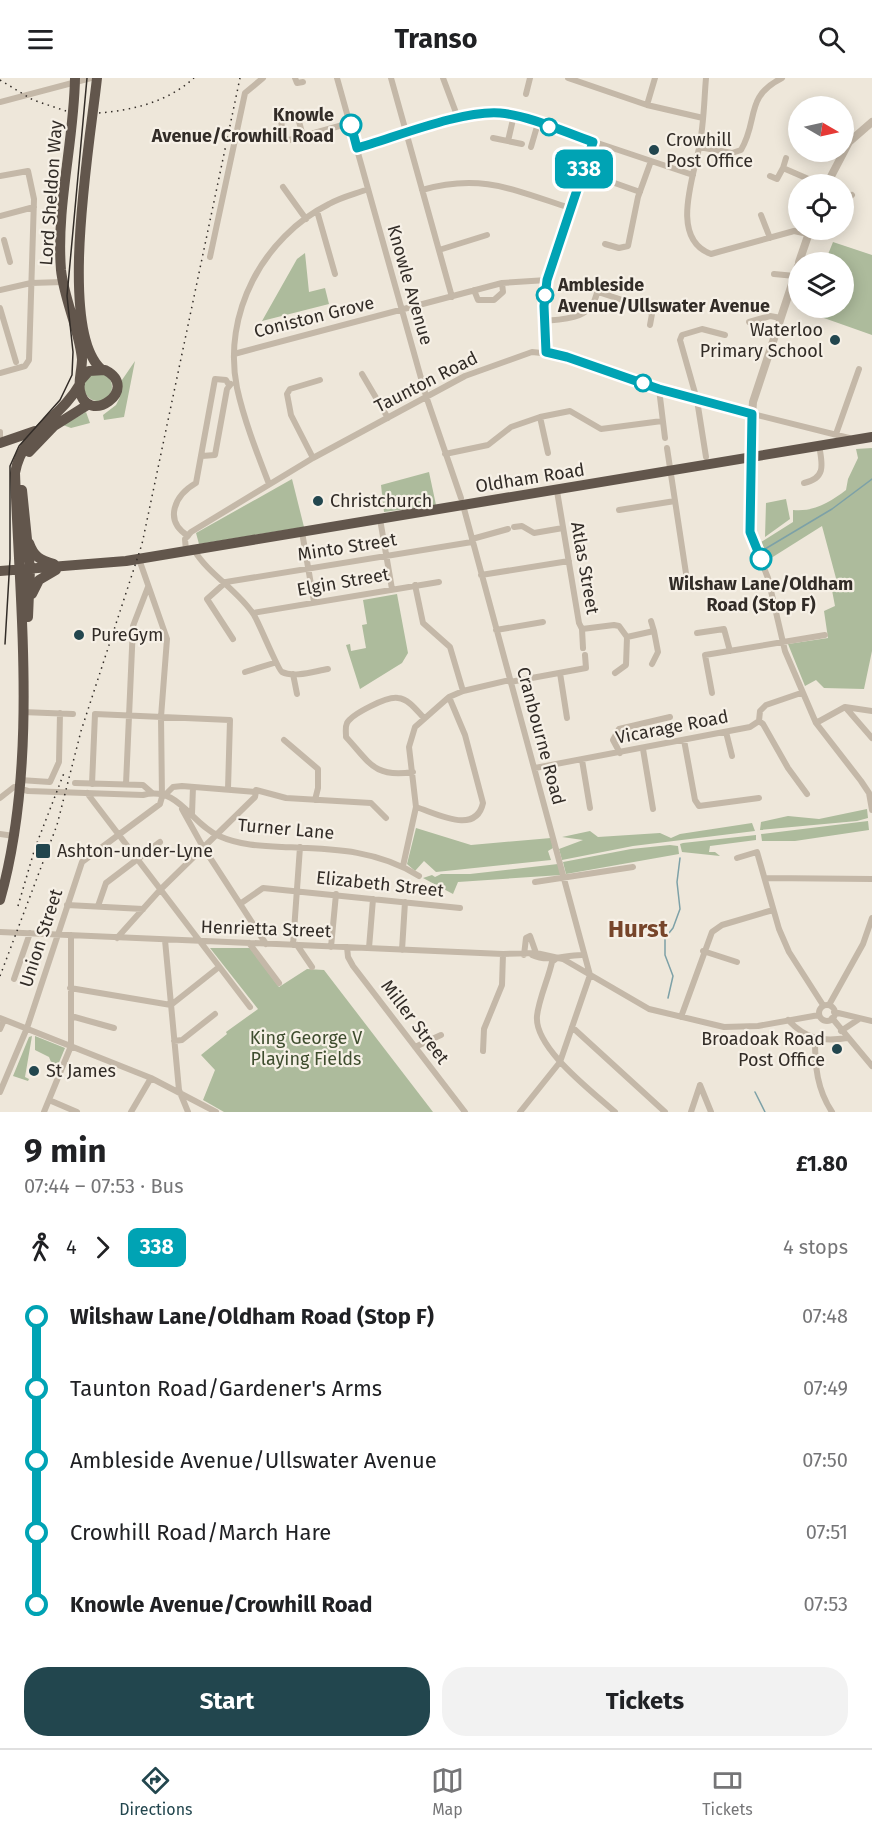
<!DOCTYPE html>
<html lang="en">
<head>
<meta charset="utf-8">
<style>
  body { margin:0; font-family:"Fira Sans",sans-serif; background:#f2f2f2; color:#202124; height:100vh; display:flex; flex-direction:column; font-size:22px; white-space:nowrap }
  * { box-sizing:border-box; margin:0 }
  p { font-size:20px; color:#757577 }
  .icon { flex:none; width:33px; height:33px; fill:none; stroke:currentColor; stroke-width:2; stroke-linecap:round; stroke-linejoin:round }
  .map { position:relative; height:1034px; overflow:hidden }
  .details { display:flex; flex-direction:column; background:#fff; flex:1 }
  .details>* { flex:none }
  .badge { padding:0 12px; border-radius:9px; font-size:21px; line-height:39px }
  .needle { width:39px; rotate:99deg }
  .controls { position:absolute; left:788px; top:18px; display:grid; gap:12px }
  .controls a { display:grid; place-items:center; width:66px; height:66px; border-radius:50%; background:#fff; box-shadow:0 3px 15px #0003; font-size:30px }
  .map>.badge { position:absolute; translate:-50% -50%; box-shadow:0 0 0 3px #fff }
  .legs { display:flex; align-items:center; gap:9px; height:66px; padding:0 24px; font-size:20px }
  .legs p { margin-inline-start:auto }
  .headline { display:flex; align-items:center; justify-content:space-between; height:102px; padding:0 24px }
  h1 { font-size:33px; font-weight:700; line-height:45px }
  .primary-button { display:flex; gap:12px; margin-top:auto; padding:12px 24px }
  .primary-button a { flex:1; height:69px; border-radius:24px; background:#22464e; color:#fff; font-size:24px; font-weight:700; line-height:69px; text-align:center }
  .primary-button a+a { background:#f2f2f2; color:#202124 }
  ul { padding:0 24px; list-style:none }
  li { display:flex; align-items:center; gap:21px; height:72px; font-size:22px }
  li i { display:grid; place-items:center; width:9px; height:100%; margin:0 8px; background:currentColor }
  li i::after { content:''; width:15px; height:15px; margin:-8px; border:4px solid; border-radius:50%; background:#fff }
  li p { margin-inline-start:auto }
  li:first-child i { background:linear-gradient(#0000 50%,currentColor 0) }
  li:last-child i { background:linear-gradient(currentColor 50%,#0000 0) }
  header { display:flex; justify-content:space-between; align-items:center; height:78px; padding:0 24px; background:#fff; font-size:27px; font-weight:700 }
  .tab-bar { display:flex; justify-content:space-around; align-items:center; height:84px; border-top:2px solid #e0e0e0; background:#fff; font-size:16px; color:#757577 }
  .tab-bar a { display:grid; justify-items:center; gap:3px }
  .tab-bar .on { color:#22464e }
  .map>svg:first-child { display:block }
</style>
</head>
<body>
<header><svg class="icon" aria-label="menu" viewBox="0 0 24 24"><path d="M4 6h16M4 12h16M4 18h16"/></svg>Transo<svg class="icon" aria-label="search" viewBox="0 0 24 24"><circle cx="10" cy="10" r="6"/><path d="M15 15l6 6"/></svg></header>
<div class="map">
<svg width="872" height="1034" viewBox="0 0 872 1034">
  <rect width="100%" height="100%" fill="#eee7da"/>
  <path fill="#adbb9c" d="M833,164L872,177V257L807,234L809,230H843V184H825Z
    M305,175L309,214L325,210L329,226L262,243L297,181Z
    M135,283L124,339L104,342L103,337L116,327L120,319L122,302Z
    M84 309a14 14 0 1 1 28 0a14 14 0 1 1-28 0Z
    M86,334L90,345L71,350L63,347Z
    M872,370V573L864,611L824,610L816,602L805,608L788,566L828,560L824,533L835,528L831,507L837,504L822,448L768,482L761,464L793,444V432C815,434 830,424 846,412L848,401L858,380L856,371Z
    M429,394L436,427L384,434L381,407Z
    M292,401L304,449L199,466L196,455Z
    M786,421L790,441L765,459L766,425Z
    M397,516L408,575L402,585L360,611L346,567L350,566L351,573L366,570L362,547L367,546L363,522Z
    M867,731L868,740L857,743L760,752L761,744L788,738L819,741Z
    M868,743L869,752L795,763H762L761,756Z
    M752,745L755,753L633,768L562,782L559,771L583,762L562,759L590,753L598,759L660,755L671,760L680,756Z
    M416,750L471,767L551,760L553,770L548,773L551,782L436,794L424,783L415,793L407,786Z
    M756,757V762L710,768L709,774H715L720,778L682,774L680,766L683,765Z
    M670,767L678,768L679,776L566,796L563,784L631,771Z
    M558,786L561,797L458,804L453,816L423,800L432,797L435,799L441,796H470Z
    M210,870H250L279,909L307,891L324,892L433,1034H224L203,1022L215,992L201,977L227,956L226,954L258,931Z
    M32,958L25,999L29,1001L28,1003L13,998L29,959Z
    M35,958L65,970L55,994L49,979L35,972Z"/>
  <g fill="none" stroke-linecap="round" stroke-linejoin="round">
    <path stroke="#7da1a7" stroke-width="1.5" d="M765,471L832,431L872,401
      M668,920L673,898L665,877V860L673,850L680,831L677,804L680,780
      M755,1014L765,1034"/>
    <path stroke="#c4b8a8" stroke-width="6" d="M295,0L297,5L303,4
      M337,0L426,318L461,420
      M391,0L452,219
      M443,0L458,40
      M568,0L647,27L703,40
      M706,0C704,23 704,47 699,70C693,101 670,161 711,176L794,153L808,156
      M526,16L530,0
      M0,24L91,0
      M647,27L655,0
      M303,58L298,40L281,43L284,60L289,62L350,45
      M493,60L522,66
      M508,63L514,37
      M531,69L538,45
      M699,69L732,75L741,72C759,42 744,19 782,0
      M357,70C406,56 463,29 514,37L693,97
      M783,90L786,80
      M0,98L28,93L34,121L29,282L25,288L0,295
      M770,98L777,101L783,90L820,106
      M609,103L640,114
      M283,109L306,141
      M422,112C481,95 514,112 570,130
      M843,126L852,117
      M317,133L335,196
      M761,137L770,160
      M0,138L34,129
      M4,162L10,184
      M605,166L619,170L628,168L638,119L651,83
      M439,172L487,157
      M210,179L245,15L263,0
      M774,196L795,198
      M0,212L31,205L63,204
      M474,212L478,222H494L503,214L502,205
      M0,230L16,284
      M544,243C567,241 591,241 597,215H601L647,230L652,236L650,247
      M749,244L770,238L781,240
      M546,274L544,228L547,202L593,64
      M234,276L502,205L547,202
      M362,296L388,340
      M659,311L665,360
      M540,339L548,375
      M0,354V362
      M836,356L859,291
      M667,370L687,502
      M445,376L488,367L511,349L540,339L570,333L601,351L662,343
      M202,378L215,377L227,311L231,306
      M706,379L697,322L680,262L682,257L702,251L725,257
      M749,379L751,458L768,500L785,573L816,645L861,703L869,715L872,732
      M313,380L291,337L287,316L290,311L320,302
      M804,405C827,400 822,385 819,367
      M269,406C257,375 244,342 237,310C222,236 263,159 329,126C341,119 355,116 368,111
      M557,413L579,545L582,551L583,570
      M463,427L590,897
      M619,432L675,423
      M380,441L392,511
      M514,449L522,448L534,455L563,450
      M302,454L314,524
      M188,458C163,442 175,417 196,405L215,301L226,302L229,307
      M472,461L508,451
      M194,472C209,497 238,512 254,537C260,547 278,592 282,594C294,600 315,593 328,591
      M186,473L185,461L191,454L313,380L465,298L532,274L561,277L697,322L849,360
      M481,497L569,483
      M415,507L423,545L450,569L463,613
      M253,535L439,504
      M651,543L654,553
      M582,551L614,547L619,548L627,559L654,553L658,574L652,586
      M496,552L543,544
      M697,555L724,551L730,573
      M233,561L207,521L226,504L472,464
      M245,594L274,585
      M560,595L567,640
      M615,595L626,587L627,559
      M293,596L297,616
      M510,604L586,590L585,577
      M712,615L705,577L825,557
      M846,630L872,660
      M22,634L73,636
      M759,643L763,646L788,690L807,716
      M816,645L845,629L872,633
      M726,654L732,678
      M284,662L318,691V710L315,722
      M684,662L695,722L699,728L759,720
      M643,671L653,731
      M620,675L613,662L619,651L670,639
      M582,682L590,730
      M535,690L750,649L759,643L760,633L766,627L801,615
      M413,694C374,700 370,685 346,659C346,654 345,649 347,645C352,636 387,618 398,620C409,621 417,633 424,640
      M20,702L50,704L59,684L60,635
      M75,705L143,707L151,714
      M92,706L95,636L230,642L228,711
      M126,706L133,548L148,509
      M256,712L286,720L371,725L386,740
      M87,715L250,929
      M0,720L14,709L28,713L143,717C178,707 191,746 219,758C239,767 261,768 282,769C331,771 376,771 419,798
      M416,729C438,736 476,757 483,725L465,657L449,619
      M182,731L203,769L266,866
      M192,736L193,709
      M0,756L14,758
      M737,780L757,774L779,851L789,874L823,927
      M403,788L416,729L409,669L415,649L449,619L463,613L510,602
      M765,800L872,801
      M535,804L633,789
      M240,826L263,810L460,830
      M67,827L143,831
      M98,828L106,805L160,764
      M0,854L503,876L536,875L563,881L649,931L724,949L758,948L819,937
      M117,860L160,812L255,719L256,714L182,708L173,709L166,716
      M165,862L179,1012L188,1034
      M249,865L279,905
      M293,867L300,769
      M297,867L312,889
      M331,869L336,816
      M347,869L348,879L353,888L465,1034
      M369,870L373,821
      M402,872L405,824
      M703,873L737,884
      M524,877L526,860L530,858L536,875
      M532,877C549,885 566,876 584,877
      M557,880L552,884C548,902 539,920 537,938C534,970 593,1014 615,1034
      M14,901L30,855
      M70,910L171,927L219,889
      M829,927L863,866L872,840
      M819 935a8 8 0 1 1 16 0a8 8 0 1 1-16 0Z
      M834,934L872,943
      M71,938L114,950
      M681,939L712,854L722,847L773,832
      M0,940L151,1000L216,1034
      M832,940L872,988
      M788,942C806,961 822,964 847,960
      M572,949L665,1034
      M0,951L4,942
      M841,953L859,941
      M815,962C815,989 817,1011 832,1034
      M174,963L182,962L215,936
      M415,969L441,957
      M483,973L484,951L502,907L503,876
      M700,1007L711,1034
      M0,1014L27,950L82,784L160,726L162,719L161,639L167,561L139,481
      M49,1022L77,1034
      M44,1034L71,968V857
      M131,1034L151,1000
      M520,1034L560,984L590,897
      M691,1034L700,1007"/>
    <path stroke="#c4b8a8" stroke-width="8" d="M827,106L849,64L872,44
      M799,184L810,152
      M749,379L753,324L798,188"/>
    <path stroke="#62564c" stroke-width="10" d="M75,0C74,64 56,128 61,192C64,221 79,251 82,281C82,292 78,303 80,313C87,349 142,311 105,292L89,293L81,302
      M97,0C91,58 57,251 101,291
      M0,365L35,353
      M29,374L54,348L89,326
      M22,412L30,491L28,539
      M29,465C34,479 40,482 54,486
      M0,493L126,483L872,359
      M32,516L39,502L56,492
      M0,822C38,687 20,534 15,395C22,354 61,340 80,306"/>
    <path stroke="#322c27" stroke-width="1.5" d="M5,566L10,481V388L19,368L60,322L72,297L73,274L67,218L87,0"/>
    <path stroke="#322c27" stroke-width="1.5" stroke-dasharray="1.5 4.5" stroke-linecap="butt" d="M0,2L33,22L66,33
      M99,35C134,32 167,24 194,0
      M18,828L35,770L64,695
      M0,898L57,747L81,653L142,466L240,0"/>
  </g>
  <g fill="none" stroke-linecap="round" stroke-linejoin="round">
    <g stroke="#fff" stroke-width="14">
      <path id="line-1" d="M351,47L357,70C396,59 462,32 500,35C531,38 564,54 593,64L547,202L544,228L546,274L567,279L659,311L752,336L750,454L761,481"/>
    </g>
    <use href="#line-1" stroke="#00a3b4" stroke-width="9"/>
  </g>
  <g fill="#fff" stroke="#00a3b4" stroke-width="3">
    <circle cx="351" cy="47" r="10"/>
    <circle cx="549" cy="49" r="8"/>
    <circle cx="545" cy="217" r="8"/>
    <circle cx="643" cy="305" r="8"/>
    <circle cx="761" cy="481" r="10"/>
  </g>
  <g fill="#22464e" stroke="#f6f0e6" stroke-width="2">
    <circle cx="654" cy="72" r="6"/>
    <circle cx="835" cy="262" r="6"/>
    <circle cx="318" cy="423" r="6"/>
    <circle cx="79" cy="557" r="6"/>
    <rect x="35" y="765" width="16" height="16" rx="3"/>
    <circle cx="837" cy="971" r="6"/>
    <circle cx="34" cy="993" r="6"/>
  </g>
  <g text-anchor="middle" stroke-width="4.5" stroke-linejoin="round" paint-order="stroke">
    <g font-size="18" font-weight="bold" fill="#322c27" stroke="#f6f0e6" text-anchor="end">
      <text x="334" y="43">Knowle<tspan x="334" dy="21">Avenue/Crowhill Road</tspan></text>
      <text x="558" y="213" text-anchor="start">Ambleside<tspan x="558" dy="21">Avenue/Ullswater Avenue</tspan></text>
      <text x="761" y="512" text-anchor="middle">Wilshaw Lane/Oldham<tspan x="761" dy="21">Road (Stop F)</tspan></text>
    </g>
    <g font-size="18" fill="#322c27" stroke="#f6f0e6" text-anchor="start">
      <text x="666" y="68">Crowhill<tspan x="666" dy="21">Post Office</tspan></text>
      <text x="823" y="258" text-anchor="end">Waterloo<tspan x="823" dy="21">Primary School</tspan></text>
      <text x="330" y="429">Christchurch</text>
      <text x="91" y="563">PureGym</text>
      <text x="57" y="779">Ashton-under-Lyne</text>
      <text x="825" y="967" text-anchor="end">Broadoak Road<tspan x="825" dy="21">Post Office</tspan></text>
      <text x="46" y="999">St James</text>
    </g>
    <g font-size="18" fill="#322c27" stroke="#f6f0e6">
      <text transform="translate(51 115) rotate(-86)" y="6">Lord Sheldon Way</text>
      <text transform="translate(410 207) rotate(74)" y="6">Knowle Avenue</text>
      <text transform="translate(314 239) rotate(-14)" y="6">Coniston Grove</text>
      <text transform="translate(426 304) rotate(-27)" y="6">Taunton Road</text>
      <text transform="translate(530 400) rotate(-9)" y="6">Oldham Road</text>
      <text transform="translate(347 469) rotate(-9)" y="6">Minto Street</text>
      <text transform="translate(585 490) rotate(80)" y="6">Atlas Street</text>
      <text transform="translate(343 504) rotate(-10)" y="6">Elgin Street</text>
      <text transform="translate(672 649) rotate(-11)" y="6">Vicarage Road</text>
      <text transform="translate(541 658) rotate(75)" y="6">Cranbourne Road</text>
      <text transform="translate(286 751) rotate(5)" y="6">Turner Lane</text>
      <text transform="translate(380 806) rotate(6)" y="6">Elizabeth Street</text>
      <text transform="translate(266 851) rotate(2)" y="6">Henrietta Street</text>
      <text transform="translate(41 860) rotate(-72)" y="6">Union Street</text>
      <text transform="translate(415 944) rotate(53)" y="6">Miller Street</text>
    </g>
    <g font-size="18" fill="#3e4d2e" stroke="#f6f0e6">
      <text x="306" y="966">King George V<tspan x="306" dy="21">Playing Fields</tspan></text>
    </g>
    <g font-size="24" font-weight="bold" fill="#77452a" stroke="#f6f0e6">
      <text x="638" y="859">Hurst</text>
    </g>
  </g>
</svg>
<div class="controls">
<a><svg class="needle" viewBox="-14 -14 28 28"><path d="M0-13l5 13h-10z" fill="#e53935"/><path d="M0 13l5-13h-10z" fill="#757577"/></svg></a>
<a><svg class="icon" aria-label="locate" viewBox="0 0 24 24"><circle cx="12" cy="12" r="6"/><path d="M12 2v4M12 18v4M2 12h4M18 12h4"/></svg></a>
<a><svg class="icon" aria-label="layers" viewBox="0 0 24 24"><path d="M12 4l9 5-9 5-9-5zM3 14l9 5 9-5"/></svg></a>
</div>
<b class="badge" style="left:584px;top:91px;background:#00a3b4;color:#fff">338</b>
</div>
<section class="details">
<div class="headline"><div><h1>9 min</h1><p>07:44 – 07:53 · Bus</p></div><b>£1.80</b></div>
<div class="legs"><svg class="icon" aria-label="walk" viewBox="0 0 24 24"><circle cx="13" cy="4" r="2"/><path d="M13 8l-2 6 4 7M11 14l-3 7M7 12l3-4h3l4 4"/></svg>4<svg class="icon" aria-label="forward" viewBox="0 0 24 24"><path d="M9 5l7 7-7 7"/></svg><b class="badge" style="background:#00a3b4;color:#fff">338</b><p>4 stops</p></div>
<ul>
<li><i style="color:#00a3b4"></i><b>Wilshaw Lane/Oldham Road (Stop F)</b><p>07:48</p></li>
<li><i style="color:#00a3b4"></i><span>Taunton Road/Gardener's Arms</span><p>07:49</p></li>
<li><i style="color:#00a3b4"></i><span>Ambleside Avenue/Ullswater Avenue</span><p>07:50</p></li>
<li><i style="color:#00a3b4"></i><span>Crowhill Road/March Hare</span><p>07:51</p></li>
<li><i style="color:#00a3b4"></i><b>Knowle Avenue/Crowhill Road</b><p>07:53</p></li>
</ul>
<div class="primary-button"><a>Start</a><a>Tickets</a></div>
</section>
<nav class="tab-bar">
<a class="on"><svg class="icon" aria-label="directions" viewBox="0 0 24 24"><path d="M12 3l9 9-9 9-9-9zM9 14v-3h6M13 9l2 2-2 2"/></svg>Directions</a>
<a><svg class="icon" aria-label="map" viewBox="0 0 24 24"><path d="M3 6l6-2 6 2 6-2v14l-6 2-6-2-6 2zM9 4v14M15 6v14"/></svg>Map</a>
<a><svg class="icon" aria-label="tickets" viewBox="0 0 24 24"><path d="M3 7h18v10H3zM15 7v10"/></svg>Tickets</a>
</nav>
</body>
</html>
